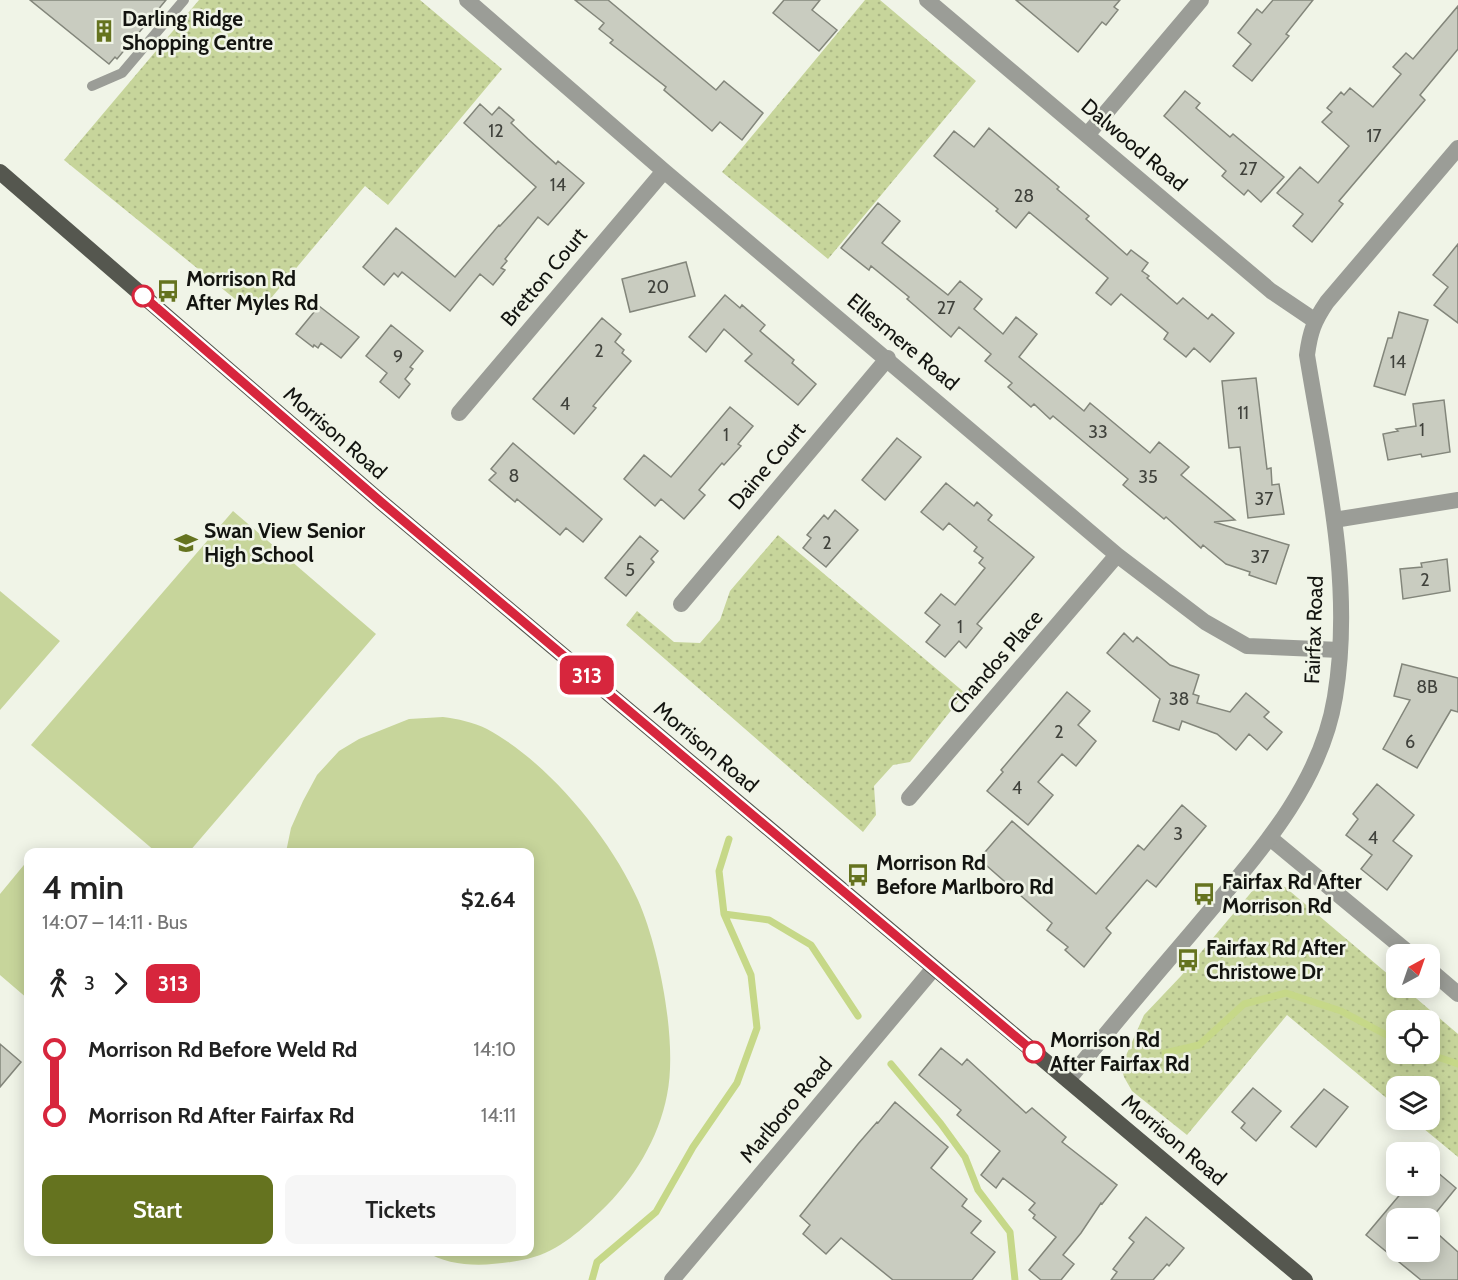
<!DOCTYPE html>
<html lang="en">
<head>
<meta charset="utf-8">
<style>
  body { margin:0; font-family:Cabin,sans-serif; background:#f6f6f6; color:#222; height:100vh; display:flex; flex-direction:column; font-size:22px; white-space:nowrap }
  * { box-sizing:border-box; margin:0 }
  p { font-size:20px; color:#767676 }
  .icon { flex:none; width:33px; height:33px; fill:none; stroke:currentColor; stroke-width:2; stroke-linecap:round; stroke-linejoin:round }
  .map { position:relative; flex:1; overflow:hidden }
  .side { position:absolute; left:24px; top:848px; width:510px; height:408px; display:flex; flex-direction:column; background:#fff; border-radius:12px; box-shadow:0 3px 15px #0003 }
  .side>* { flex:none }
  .badge { padding:0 12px; border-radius:9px; font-size:21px; line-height:39px }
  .needle { width:39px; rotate:40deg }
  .buttons { position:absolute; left:1386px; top:944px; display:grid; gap:12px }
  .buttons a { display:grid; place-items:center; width:54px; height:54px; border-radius:12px; background:#fff; box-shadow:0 3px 15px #0003; font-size:30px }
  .map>.badge { position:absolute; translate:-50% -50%; box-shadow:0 0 0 3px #fff }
  .legs { display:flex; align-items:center; gap:9px; height:66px; padding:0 18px; font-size:20px }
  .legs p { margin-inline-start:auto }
  .summary { display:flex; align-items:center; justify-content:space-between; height:102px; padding:0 18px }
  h1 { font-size:33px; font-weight:600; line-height:45px }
  .primary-button { display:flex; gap:12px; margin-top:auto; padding:12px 18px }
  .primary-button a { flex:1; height:69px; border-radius:12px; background:#65731f; color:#fff; font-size:24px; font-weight:600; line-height:69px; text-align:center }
  .primary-button a+a { background:#f6f6f6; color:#222 }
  ul { padding:0 18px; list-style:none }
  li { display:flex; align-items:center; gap:21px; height:66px; font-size:22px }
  li i { display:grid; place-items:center; width:9px; height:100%; margin:0 8px; background:currentColor }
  li i::after { content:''; width:15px; height:15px; margin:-8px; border:4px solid; border-radius:50%; background:#fff }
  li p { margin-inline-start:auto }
  li:first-child i { background:linear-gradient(#0000 50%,currentColor 0) }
  li:last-child i { background:linear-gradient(currentColor 50%,#0000 0) }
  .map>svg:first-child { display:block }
</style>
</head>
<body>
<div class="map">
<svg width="1458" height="1280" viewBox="0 0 1458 1280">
  <defs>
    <pattern id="park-dots" width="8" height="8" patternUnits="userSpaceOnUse" patternTransform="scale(1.5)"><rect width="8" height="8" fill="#c7d59b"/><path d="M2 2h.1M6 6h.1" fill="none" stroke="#aab684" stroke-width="1.8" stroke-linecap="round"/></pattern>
  </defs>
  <rect width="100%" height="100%" fill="#f0f4e7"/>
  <path fill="url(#park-dots)" fill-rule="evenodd" d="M199,0H420L502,69L388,205L365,186L256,316L64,160Z
    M865,0H880L976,81L828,259L722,172Z
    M778,535L965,693L910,762L893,765L874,786L876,815L863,832L626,625L637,611L674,642L700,643L720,620L730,591Z
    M1259,883L1285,887L1396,981V987H1403L1458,1034V1157L1412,1119H1430V1086H1396V1106L1287,1015L1187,1135L1132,1091L1124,1077L1122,1070L1124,1060L1144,1015L1181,976ZM1396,1020H1430V1053H1396Z"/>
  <path fill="#c7d59b" d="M233,511L376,634L189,852H156L31,745Z
    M0,591L60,641L0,710Z
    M443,717C458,719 473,722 487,729C548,762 610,837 638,900C659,947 678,1043 667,1095C659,1138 633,1181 601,1211C578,1233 555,1254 522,1260C491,1266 452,1269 425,1251H530V852H286L291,828L303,801L317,775L339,751L359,739L409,719Z
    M28,860V999L0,975V894Z"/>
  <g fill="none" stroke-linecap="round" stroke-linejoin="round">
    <path stroke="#c6d888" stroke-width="7" d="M729,839L719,871L724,914L769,920L811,945L858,1016
      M1165,1053L1199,1045L1244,1004L1286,993L1341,1011L1396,1040
      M1426,1053L1458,1064
      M891,1064L941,1124L965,1157L978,1190L1010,1232L1015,1280
      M592,1280L597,1262L656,1212L693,1147L737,1083L757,1028L751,975L724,914"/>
  </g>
  <path fill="#c9ccc0" stroke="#83867b" stroke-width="1.5" d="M30,0H166L117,59L115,57L109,64Z
    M575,0H608L716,90L724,81L763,113L742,140L720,122L712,131L664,90L666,87L610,43L613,40L599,29L604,23Z
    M784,0H820L812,10L837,30L819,51L773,13Z
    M1016,0H1120L1114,7L1118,10L1106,25L1102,22L1078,52Z
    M1273,0H1313L1286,34L1289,36L1252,81L1233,66L1251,44L1238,33L1257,9L1262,13Z
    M1458,6V49L1420,95L1425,100L1339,201L1343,204L1312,242L1293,226L1303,214L1277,193L1300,167L1318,183L1349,146L1322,122L1332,112L1327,108L1341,92L1344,95L1350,88L1373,107L1401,74L1393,67L1406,53L1413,59Z
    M1185,91L1200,103L1196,108L1230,137L1233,134L1284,177L1261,202L1248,190L1244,195L1222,176L1226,171L1164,116Z
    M480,104L492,115L499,107L514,120L511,123L528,139L556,164L558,161L584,183L548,225L538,217L505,259L507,261L501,268L505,270L493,285L480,274L450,311L402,272L398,277L394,273L384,285L363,267L396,228L455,277L499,225L500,226L536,187L464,123Z
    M989,128L1059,187L1057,189L1089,216L1086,219L1127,255L1131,250L1148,263L1142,271L1149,276L1147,278L1177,304L1183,298L1208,319L1212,314L1234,333L1210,362L1194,348L1186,357L1164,339L1168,333L1121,294L1111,305L1096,293L1108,278L1029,212L1016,228L996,211L998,209L934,156L954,131L974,147Z
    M878,203L900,221L882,243L948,295L960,281L982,299L974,309L1003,334L1016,317L1037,334L1019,357L1084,411L1090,403L1150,453L1159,442L1189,467L1181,475L1235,520L1214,522L1289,545L1276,584L1249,575L1250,572L1226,564L1203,545L1201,548L1166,517L1164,519L1123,485L1128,479L1053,416L1050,419L1034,404L1031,407L1008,387L1012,383L985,361L991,354L959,327L951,337L907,299L909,297L871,266L869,270L841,248Z
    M1458,244V323L1434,305L1448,287L1433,275Z
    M686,262L695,296L630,312L622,279Z
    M725,295L740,308L742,305L765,325L760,331L794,360L792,363L816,384L798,405L745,361L752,354L724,329L706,352L689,337Z
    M319,306L359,337L341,358L321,343L318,348L314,345L313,347L296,334Z
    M1399,312L1428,320L1405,395L1374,386L1388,338H1392Z
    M602,318L621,334L615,342L624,350L622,353L631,361L593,406L596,408L574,434L533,399Z
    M391,325L423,351L410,367L413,369L405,379L410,384L399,398L380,382L387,373L366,356Z
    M1256,378L1267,469L1271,468L1272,485L1279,484L1284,514L1248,518L1240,447L1229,448L1222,381Z
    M1444,400L1450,452L1422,457L1421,454L1388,460L1383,434L1398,431L1396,429L1416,426L1413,404Z
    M730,407L753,426L738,444L741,446L724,465L722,463L699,490L705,495L684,519L661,499L655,506L624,479L644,455L671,477Z
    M897,438L921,457L885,500L862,480Z
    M513,443L602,519L583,542L566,528L560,535L517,499L515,502L489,480L496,473L491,469Z
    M946,483L974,506L977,502L992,515L988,520L1034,557L977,624L982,628L966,648L959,641L945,657L926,642L940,625L925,613L941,594L955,605L985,568L979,563L983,558L974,551L977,547L949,523L943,530L921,512Z
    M835,510L858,530L826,567L803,548L811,538L807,535L824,515L828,519Z
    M640,536L658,551L651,559L654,562L626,596L605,578Z
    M1447,559L1450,591L1403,599L1400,569L1422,567L1421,563Z
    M1124,633L1133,642L1137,637L1170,665L1199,675L1193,694L1199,696L1197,703L1230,712L1246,693L1269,712L1264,717L1282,732L1267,750L1249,734L1236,750L1217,734L1182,721L1179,730L1153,721L1160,699L1107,653Z
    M1402,664L1458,678V712L1451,710L1417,768L1383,749L1410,700L1394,696Z
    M1067,692L1090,711L1078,725L1096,741L1076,766L1062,754L1038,782L1053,795L1028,825L987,791L1003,772L1001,770Z
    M1377,784L1414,815L1393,841L1412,856L1387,890L1361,869L1372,855L1346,835L1358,819L1353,814Z
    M1182,805L1206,826L1156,887L1147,880L1106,928L1111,933L1084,967L1065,950L1068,947L1047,930L1052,923L979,859L1012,821L1096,894L1138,845L1144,850Z
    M0,1044L21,1062L0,1087Z
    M941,1048L962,1065L967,1059L1026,1113L1032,1108L1066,1137L1062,1142L1117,1185L1102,1204L1101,1203L1081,1233L1063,1255L1074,1264L1061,1280H1041L1029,1270L1056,1237L1033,1218L1035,1215L1029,1210L1035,1203L1003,1178L996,1188L981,1175L1000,1151L957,1115L961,1110L919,1075Z
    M1253,1088L1281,1111L1256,1141L1241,1128L1245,1123L1232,1112Z
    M1324,1089L1348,1107L1316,1147L1291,1127Z
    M895,1102L948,1147L931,1168L967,1199L962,1206L981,1221L971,1233L995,1252L972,1280H893L841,1238L826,1254L803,1234L810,1225L800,1216L858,1144L877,1122L878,1123Z
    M1430,1166L1456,1188L1430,1220V1218H1396V1251H1430V1227L1458,1252V1280H1421L1366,1235L1408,1185H1430Z
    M1146,1217L1184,1248L1169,1266L1167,1264L1153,1280H1111L1117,1272L1113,1269L1134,1242L1129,1238Z"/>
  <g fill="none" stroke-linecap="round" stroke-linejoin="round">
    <path stroke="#9b9d97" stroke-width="10" d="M92,86L122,73L184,0"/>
    <path stroke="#9b9d97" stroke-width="16" d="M467,0L664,171L1117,555L1205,622L1247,646L1340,650
      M1087,135L1201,0
      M459,413L664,171
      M681,604L888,358
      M909,798L1117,555
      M1270,838L1410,954
      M1430,970L1458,994
      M672,1280L934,968"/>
    <path stroke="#9b9d97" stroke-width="16" d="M927,0L1271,291L1314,320
      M1334,520L1458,500
      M1068,1080C1109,1030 1151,980 1193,931C1251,861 1320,790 1335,697C1354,583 1325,467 1307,355C1310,332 1314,321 1327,302L1458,148"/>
    <path stroke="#55574f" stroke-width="16" d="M0,172L381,502L1305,1280"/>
  </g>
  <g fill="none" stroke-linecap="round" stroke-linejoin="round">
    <g stroke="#fff" stroke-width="14">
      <path id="line-1" d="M143,296L381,502L1034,1052"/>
    </g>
    <use href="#line-1" stroke="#d7263d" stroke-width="9"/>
  </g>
  <defs>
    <g id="building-bare" transform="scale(1.8)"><path d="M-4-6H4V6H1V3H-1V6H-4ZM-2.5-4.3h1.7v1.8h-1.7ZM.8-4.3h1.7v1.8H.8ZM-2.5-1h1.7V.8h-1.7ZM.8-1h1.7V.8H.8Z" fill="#65731f" stroke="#f0f4e7" stroke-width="2.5" paint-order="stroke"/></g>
    <g id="bus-bare" transform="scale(1.8)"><path d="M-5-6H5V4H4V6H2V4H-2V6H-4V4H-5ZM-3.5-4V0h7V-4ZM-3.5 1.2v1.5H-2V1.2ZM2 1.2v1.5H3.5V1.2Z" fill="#65731f" stroke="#f0f4e7" stroke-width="2.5" paint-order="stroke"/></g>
    <g id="school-bare" transform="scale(1.8)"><path d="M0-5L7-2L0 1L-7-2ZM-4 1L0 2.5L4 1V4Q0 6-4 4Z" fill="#65731f" stroke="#f0f4e7" stroke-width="2.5" paint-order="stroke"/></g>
  </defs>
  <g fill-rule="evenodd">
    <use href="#building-bare" x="104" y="31"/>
    <use href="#bus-bare" x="168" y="291"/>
    <use href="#school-bare" x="186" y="543"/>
    <use href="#bus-bare" x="858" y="875"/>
    <use href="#bus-bare" x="1204" y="894"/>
    <use href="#bus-bare" x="1188" y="960"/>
  </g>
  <g fill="#fff" stroke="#d7263d" stroke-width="3">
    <circle cx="143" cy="296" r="10"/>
    <circle cx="1034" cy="1052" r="10"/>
  </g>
  <g text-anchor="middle" stroke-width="5" stroke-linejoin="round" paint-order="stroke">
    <g font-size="18" fill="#40423c">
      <text x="496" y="137">12</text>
      <text x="1374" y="142">17</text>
      <text x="1248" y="175">27</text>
      <text x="558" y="191">14</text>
      <text x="1024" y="202">28</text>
      <text x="658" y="293">20</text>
      <text x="946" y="314">27</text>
      <text x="599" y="357">2</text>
      <text x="398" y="363">9</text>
      <text x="1398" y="368">14</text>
      <text x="565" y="410">4</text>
      <text x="1243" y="419">11</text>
      <text x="1422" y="436">1</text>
      <text x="1098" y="438">33</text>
      <text x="726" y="441">1</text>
      <text x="514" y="482">8</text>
      <text x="1148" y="483">35</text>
      <text x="1264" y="505">37</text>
      <text x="827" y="549">2</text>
      <text x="1260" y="563">37</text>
      <text x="630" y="576">5</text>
      <text x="1425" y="586">2</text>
      <text x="960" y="633">1</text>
      <text x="1427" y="693">8B</text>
      <text x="1179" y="705">38</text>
      <text x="1059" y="738">2</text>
      <text x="1410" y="748">6</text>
      <text x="1017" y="794">4</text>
      <text x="1178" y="840">3</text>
      <text x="1373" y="844">4</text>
    </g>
    <g font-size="21" font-weight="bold" fill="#131410" stroke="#f0f4e7" text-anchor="start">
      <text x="122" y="26">Darling Ridge<tspan x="122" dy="24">Shopping Centre</tspan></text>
      <text x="186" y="286">Morrison Rd<tspan x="186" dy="24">After Myles Rd</tspan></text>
      <text x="204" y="538">Swan View Senior<tspan x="204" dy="24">High School</tspan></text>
      <text x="876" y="870">Morrison Rd<tspan x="876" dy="24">Before Marlboro Rd</tspan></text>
      <text x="1222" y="889">Fairfax Rd After<tspan x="1222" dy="24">Morrison Rd</tspan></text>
      <text x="1206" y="955">Fairfax Rd After<tspan x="1206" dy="24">Christowe Dr</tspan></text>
    </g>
    <g font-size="21" fill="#131410" stroke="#f0f4e7">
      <text transform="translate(1134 145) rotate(40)" y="7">Dalwood Road</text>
      <text transform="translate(544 277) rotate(-50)" y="7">Bretton Court</text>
      <text transform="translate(903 342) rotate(40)" y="7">Ellesmere Road</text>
      <text transform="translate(335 433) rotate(41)" y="7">Morrison Road</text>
      <text transform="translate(767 466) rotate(-50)" y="7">Daine Court</text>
      <text transform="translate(1314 630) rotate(-88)" y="7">Fairfax Road</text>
      <text transform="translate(996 662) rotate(-49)" y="7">Chandos Place</text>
      <text transform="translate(706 747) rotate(40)" y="7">Morrison Road</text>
      <text transform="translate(786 1110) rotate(-50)" y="7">Marlboro Road</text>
      <text transform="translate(1174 1140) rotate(40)" y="7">Morrison Road</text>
    </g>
    <g font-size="21" font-weight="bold" fill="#131410" stroke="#f0f4e7" text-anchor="start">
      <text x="1050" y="1047">Morrison Rd<tspan x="1050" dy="24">After Fairfax Rd</tspan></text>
    </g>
  </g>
</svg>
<div class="buttons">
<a><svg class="needle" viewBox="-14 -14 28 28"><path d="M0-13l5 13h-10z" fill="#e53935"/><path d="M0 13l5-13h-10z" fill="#767676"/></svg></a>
<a><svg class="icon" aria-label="locate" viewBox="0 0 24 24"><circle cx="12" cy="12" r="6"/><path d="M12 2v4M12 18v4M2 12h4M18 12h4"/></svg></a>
<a><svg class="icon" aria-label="layers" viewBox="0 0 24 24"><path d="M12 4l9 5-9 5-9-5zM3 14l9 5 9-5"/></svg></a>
<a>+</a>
<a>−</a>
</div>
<b class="badge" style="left:587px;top:675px;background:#d7263d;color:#fff">313</b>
<section class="side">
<div class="summary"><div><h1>4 min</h1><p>14:07 – 14:11 · Bus</p></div><b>$2.64</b></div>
<div class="legs"><svg class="icon" aria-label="walk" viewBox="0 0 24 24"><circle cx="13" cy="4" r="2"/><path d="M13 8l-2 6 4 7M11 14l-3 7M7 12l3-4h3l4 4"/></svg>3<svg class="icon" aria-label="forward" viewBox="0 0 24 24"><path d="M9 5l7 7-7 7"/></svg><b class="badge" style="background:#d7263d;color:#fff">313</b></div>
<ul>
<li><i style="color:#d7263d"></i><b>Morrison Rd Before Weld Rd</b><p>14:10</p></li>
<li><i style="color:#d7263d"></i><b>Morrison Rd After Fairfax Rd</b><p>14:11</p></li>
</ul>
<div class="primary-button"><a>Start</a><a>Tickets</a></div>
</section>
</div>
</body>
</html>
